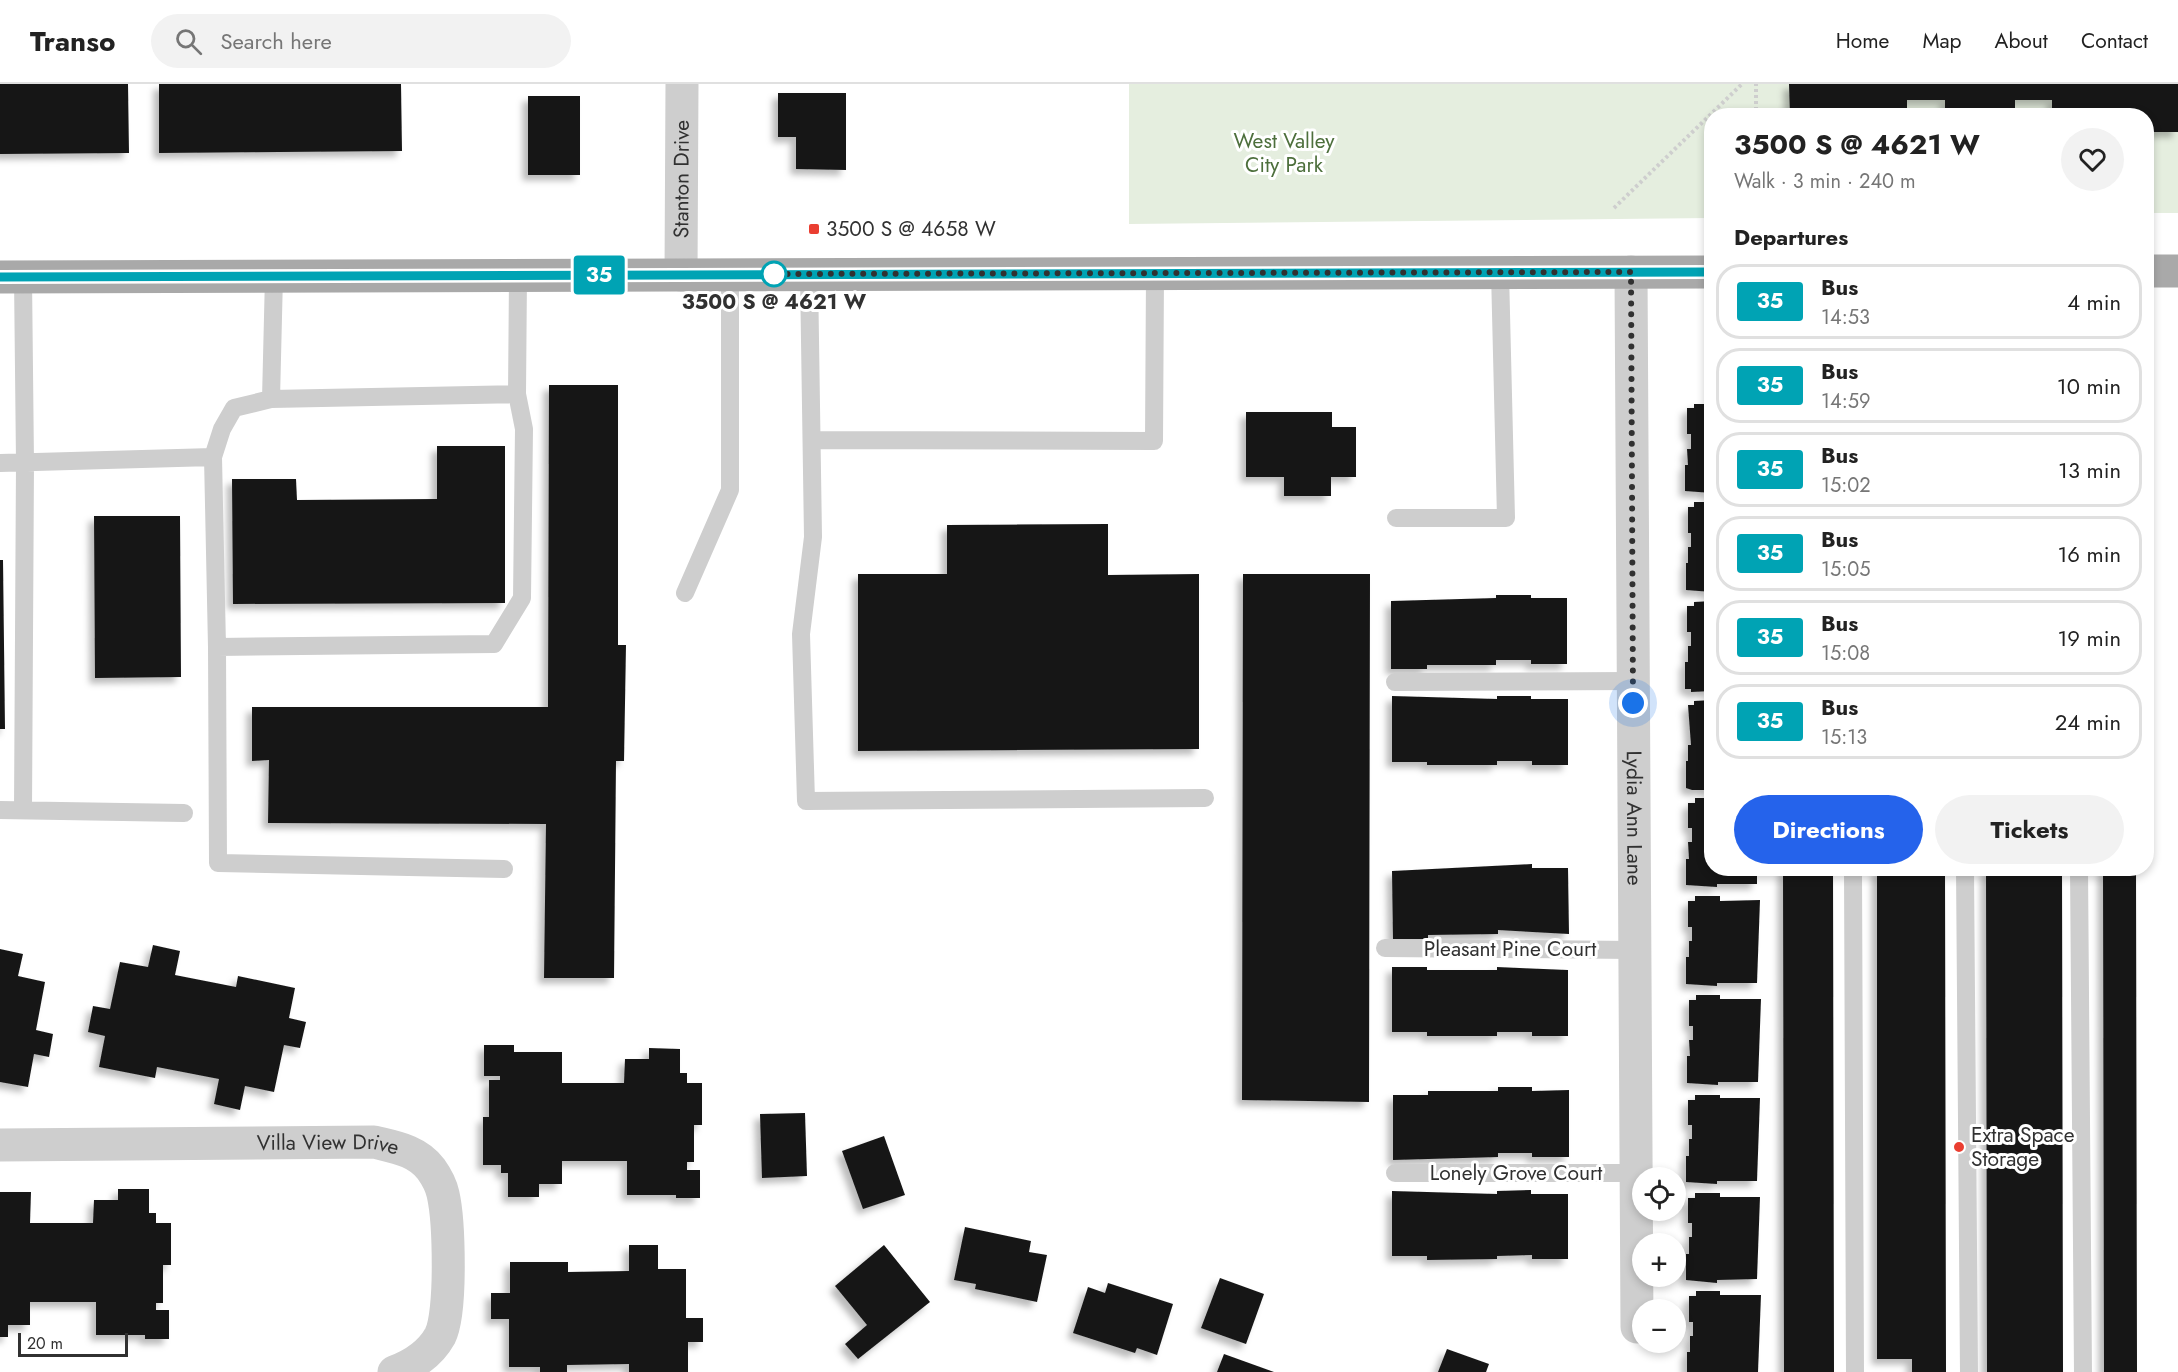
<!DOCTYPE html>
<html lang="en">
<head>
<meta charset="utf-8">
<style>
  body { margin:0; font-family:Jost,sans-serif; background:#f2f2f2; color:#222; height:100vh; display:flex; flex-direction:column; font-size:22px; white-space:nowrap }
  * { box-sizing:border-box; margin:0 }
  p { font-size:20px; color:#767676 }
  .icon { flex:none; width:33px; height:33px; fill:none; stroke:currentColor; stroke-width:2; stroke-linecap:round; stroke-linejoin:round }
  .map { position:relative; flex:1; overflow:hidden }
  .side { position:absolute; left:1704px; top:24px; width:450px; height:768px; display:flex; flex-direction:column; background:#fff; border-radius:24px; box-shadow:0 3px 9px #0003 }
  .side>* { flex:none }
  .badge { padding:0 12px; border-radius:4px; font-size:21px; line-height:39px }
  .fabs { position:absolute; left:1632px; top:1083px; display:grid; gap:12px }
  .fabs a { display:grid; place-items:center; width:54px; height:54px; border-radius:50%; background:#fff; box-shadow:0 3px 9px #0003; font-size:30px }
  .scale { position:absolute; left:18px; bottom:15px; width:110px; box-sizing:border-box; padding-left:6px; border:3px solid #313131; border-top:0; font-size:16px; line-height:21px; white-space:nowrap; color:#313131; -webkit-text-stroke:4px #fff; paint-order:stroke }
  .you { position:absolute; width:30px; height:30px; margin:-15px; border:4px solid #fff; border-radius:50%; background:#1a73e8; box-shadow:0 0 0 9px #1a73e833 }
  .map>.badge { position:absolute; translate:-50% -50%; box-shadow:0 0 0 3px #fff }
  h2 { padding:0 30px; font-size:22px; line-height:54px }
  .round { display:grid; place-items:center; flex:none; width:63px; height:63px; border-radius:32px; background:#f2f2f2 }
  .head { display:flex; align-items:center; justify-content:space-between; height:102px; padding:0 30px }
  h1 { font-size:28px; font-weight:700; line-height:45px }
  .cta { display:flex; gap:12px; margin-top:auto; padding:12px 30px }
  .cta a { flex:1; height:69px; border-radius:36px; background:#2563eb; color:#fff; font-size:24px; font-weight:700; line-height:69px; text-align:center }
  .cta a+a { background:#f2f2f2; color:#222 }
  ul { padding:0; list-style:none }
  li { display:flex; align-items:center; gap:18px; height:75px; margin:0 12px 9px; padding:0 18px; border:3px solid #e0e0e0; border-radius:24px }
  li div { flex:1 }
  li b { display:block; font-size:22px }
  li em { font-style:normal }
  li .badge { min-width:66px; font-weight:700; text-align:center }
  header { display:flex; align-items:center; gap:36px; box-sizing:border-box; height:84px; padding:0 30px; background:#fff; border-bottom:2px solid #e0e0e0 }
  header strong { font-size:28px }
  nav { display:flex; gap:33px; margin-inline-start:auto; font-size:21px }
  .search { width:420px; height:54px; background:#f2f2f2; display:flex; align-items:center; gap:15px; box-sizing:border-box; padding:0 21px; border-radius:33px; color:#767676; font-size:22px }
  .map>svg:first-child { display:block }
</style>
</head>
<body>
<header>
<strong>Transo</strong>
<div class="search"><svg class="icon" aria-label="search" viewBox="0 0 24 24"><circle cx="10" cy="10" r="6"/><path d="M15 15l6 6"/></svg>Search here</div>
<nav><a>Home</a><a>Map</a><a>About</a><a>Contact</a></nav>
</header>
<div class="map">
<svg width="2178" height="1288" viewBox="0 0 2178 1288">
  <defs>
    <filter id="shadow"><feDropShadow dx="-5.5" dy="5.5" stdDeviation="3" flood-color="#0004"/></filter>
  </defs>
  <rect width="100%" height="100%" fill="#fff"/>
  <path fill="#e5eedf" d="M1129,0H2178V129H2147L2146,32H1712L1711,134L1129,140Z"/>
  <path fill="#181818" filter="url(#shadow)" d="M0,0H128L129,69L0,70Z
    M159,0H401L402,67L159,69Z
    M1789,0H2178V48H2146V32H2052V16H2015V32H1945V16H1907V32H1790Z
    M778,9H846V86L796,85V53H778Z
    M528,12H580V91H528Z
    M549,301H618V561H626L624,677H616L614,894H544L546,740L268,739L269,676L252,677V623H548Z
    M1694,320H1712V409L1685,407V381H1688L1687,365H1691V350H1687V324H1694Z
    M1246,328H1332V343H1356V393H1331V412H1284V393H1246Z
    M437,362H505V519L233,520L232,395H296L297,416L437,415Z
    M1694,418H1712V508L1686,506V479H1688V463H1691V449H1688V423H1694Z
    M94,432H180L181,593L95,594Z
    M1108,440V491L1199,490V665L858,667V490H947V441Z
    M0,476H3L5,645H0Z
    M1243,490H1370L1369,1018L1242,1016Z
    M1496,511H1531V514H1567V580H1531V576H1496V581H1427V585H1391V517L1496,514Z
    M1712,517V607L1691,608V605H1685V578H1688V562H1691V548H1687V522H1694V518Z
    M1392,612L1497,615V612H1531V615H1568V681H1532V677H1497V681H1427V678H1392Z
    M1712,616V706H1692L1686,704V677H1688V661H1691L1688,621H1694V617Z
    M1695,714H1712V784H1757V800H1717V803L1686,801V775H1689L1688,758H1692V744H1688V719H1695Z
    M1532,780V784H1568L1569,850L1498,846V850L1428,851V855H1393L1392,787Z
    M1783,784H1833L1834,1288H1784Z
    M1877,784H1945L1946,1288H1912V1275H1877Z
    M1986,784H2062L2063,1288H1987Z
    M2103,784H2136L2137,1288H2104Z
    M1695,812H1720V817L1760,816L1757,899H1717V902L1686,900V873H1689V857H1692V843H1688V817H1695Z
    M153,861L180,867L175,891L236,903L238,892L295,904L289,934L306,938L300,964L284,961L274,1008L245,1002L240,1026L214,1020L219,995L157,983L155,994L99,983L105,952L88,948L93,922L110,925L120,878L148,883Z
    M0,865L23,870L18,892L45,898L36,946L53,950L49,973L34,970L28,1003L0,998Z
    M1392,883H1427V886H1497V883L1568,886V952H1532V948H1497V952H1427V948H1392Z
    M1696,911H1720V915H1761L1758,998H1718V1001L1687,999V972H1690L1689,956H1693V942H1689V916H1696Z
    M484,961H514V968H562V999H624L625,975H649V964L680,965V989H687V999H702V1041H694V1078H687V1086H700V1114H676V1111H627V1077H562V1100H539V1113H508V1089H501V1081H483V1033H489V996H500V992H484Z
    M1498,1003H1532V1007L1569,1006V1073H1532V1069H1498V1073L1393,1076V1011H1428V1007H1498Z
    M1695,1011H1720V1014H1760L1757,1097H1717V1100L1686,1098V1072H1689V1055H1692V1041H1688V1016H1695Z
    M805,1029L807,1092L762,1094L760,1030Z
    M884,1052L905,1111L863,1125L842,1067Z
    M118,1105H149V1129H156V1139H171V1181H163V1219H156V1226H169V1255H145V1251H96V1218H30V1241H8V1253H0V1108H31L30,1139H93L94,1116H118Z
    M1531,1106V1110H1568V1175H1532V1171L1497,1172V1175L1427,1176V1172H1392V1107L1497,1110V1107Z
    M1695,1109H1720V1113H1760L1757,1195L1717,1196V1199L1686,1196V1170H1689V1153H1692V1139H1688V1114H1695Z
    M965,1143L1031,1157L1029,1168L1047,1171L1037,1218L975,1205L976,1200L954,1196Z
    M629,1161H658V1185H686V1234H703V1258H688V1288H629V1280L567,1281V1288H540V1283H509V1235H491V1209H510V1178H568V1188L629,1187Z
    M884,1161L930,1218L858,1275L845,1260L867,1241L835,1202Z
    M1220,1194L1264,1210L1246,1260L1201,1244Z
    M1108,1199L1173,1220L1157,1271L1137,1264L1135,1269L1073,1249L1088,1203L1105,1209Z
    M1696,1207H1720V1211H1761L1758,1288H1687V1268H1690V1252H1693V1238H1689V1212H1696Z
    M1447,1265L1489,1280L1486,1288H1438Z
    M1224,1270L1274,1288H1217Z"/>
  <g fill="none" stroke-linecap="round" stroke-linejoin="round">
    <path stroke="#cecece" stroke-width="4" stroke-dasharray="3 3" stroke-linecap="butt" d="M1756,32V0
      M1614,124L1742,0"/>
    <path stroke="#cecece" stroke-width="18" d="M809,190L813,453L801,550L806,717L1205,714
      M274,192L271,315L517,310L518,191
      M271,315L234,324L222,345L213,373L217,563L494,560L522,514L524,345L517,310
      M812,356L1154,357L1155,190
      M0,379L213,373
      M1396,434H1506L1500,188
      M685,509L730,406V191
      M217,563L218,779L504,785
      M1395,598L1633,597
      M0,726L184,729
      M23,726L25,379L23,193
      M1853,784L1855,1288
      M1965,784L1969,1288
      M2079,784L2083,1288
      M1385,864L1635,866
      M1395,1089H1636"/>
    <g stroke="#cecece" stroke-width="33">
      <path id="s1" d="M1631,188L1637,1243"/>
      <path id="s2" d="M681,191L682,0"/>
      <path id="s3" d="M0,1061L374,1058C394,1063 417,1066 431,1085C436,1092 441,1101 443,1110C449,1136 452,1229 440,1252C430,1270 413,1281 394,1288"/>
    </g>
    <path stroke="#a9a9a9" stroke-width="33" d="M2146,187H2178
      M0,193L1712,188"/>
  </g>
  <g fill="none" stroke-linecap="round" stroke-linejoin="round">
    <g stroke="#fff" stroke-width="14">
      <path id="line" d="M0,193L1712,188"/>
    </g>
    <use href="#line" stroke="#00a3b4" stroke-width="9"/>
    <path stroke="#313131" stroke-width="6" stroke-dasharray="0 10.8" d="M774,190H770L1631,188L1633,619"/>
  </g>
  <g fill="#ea3e31" stroke="#fff" stroke-width="2">
    <rect x="808" y="139" width="12" height="12" rx="3"/>
    <circle cx="1959" cy="1063" r="6"/>
  </g>
  <circle fill="#fff" stroke="#00a3b4" stroke-width="3" cx="774" cy="190" r="12"/>
  <g text-anchor="middle" stroke-width="6" stroke-linejoin="round" paint-order="stroke">
    <g font-size="21" fill="#4d6f3c" stroke="#fff">
      <text x="1284" y="64">West Valley<tspan x="1284" dy="24">City Park</tspan></text>
    </g>
    <g font-size="21" fill="#313131" stroke="#fff">
      <text dy="7" stroke="none"><textPath href="#s2" startOffset="96">Stanton Drive</textPath></text>
      <text dy="7" stroke="none"><textPath href="#s1" startOffset="546">Lydia Ann Lane</textPath></text>
      <text x="1510" y="872">Pleasant Pine Court</text>
      <text dy="7" stroke="none"><textPath href="#s3" startOffset="328">Villa View Drive</textPath></text>
      <text x="1516" y="1096">Lonely Grove Court</text>
    </g>
    <g font-size="21" fill="#313131" stroke="#fff" text-anchor="start">
      <text x="826" y="152">3500 S @ 4658 W</text>
      <text x="1971" y="1058">Extra Space<tspan x="1971" dy="24">Storage</tspan></text>
    </g>
    <g font-size="21" font-weight="bold" fill="#313131" stroke="#fff">
      <text x="774" y="225">3500 S @ 4621 W</text>
    </g>
  </g>
</svg>
<div class="fabs">
<a><svg class="icon" aria-label="locate" viewBox="0 0 24 24"><circle cx="12" cy="12" r="6"/><path d="M12 2v4M12 18v4M2 12h4M18 12h4"/></svg></a>
<a>+</a>
<a>−</a>
</div>
<div class="scale">20 m</div>
<div class="you" style="left:1633px;top:619px"></div>
<b class="badge" style="left:599px;top:191px;background:#00a3b4;color:#fff">35</b>
<section class="side">
<div class="head"><div><h1>3500 S @ 4621 W</h1><p>Walk · 3 min · 240 m</p></div><a class="round"><svg class="icon" aria-label="heart" viewBox="0 0 24 24"><path d="M12 20l-8-8c-3-5 5-10 8-4 3-6 11-1 8 4z"/></svg></a></div>
<h2>Departures</h2>
<ul>
<li><span class="badge" style="background:#00a3b4;color:#fff">35</span><div><b>Bus</b><p>14:53</p></div><em>4 min</em></li>
<li><span class="badge" style="background:#00a3b4;color:#fff">35</span><div><b>Bus</b><p>14:59</p></div><em>10 min</em></li>
<li><span class="badge" style="background:#00a3b4;color:#fff">35</span><div><b>Bus</b><p>15:02</p></div><em>13 min</em></li>
<li><span class="badge" style="background:#00a3b4;color:#fff">35</span><div><b>Bus</b><p>15:05</p></div><em>16 min</em></li>
<li><span class="badge" style="background:#00a3b4;color:#fff">35</span><div><b>Bus</b><p>15:08</p></div><em>19 min</em></li>
<li><span class="badge" style="background:#00a3b4;color:#fff">35</span><div><b>Bus</b><p>15:13</p></div><em>24 min</em></li>
</ul>
<div class="cta"><a>Directions</a><a>Tickets</a></div>
</section>
</div>
</body>
</html>
